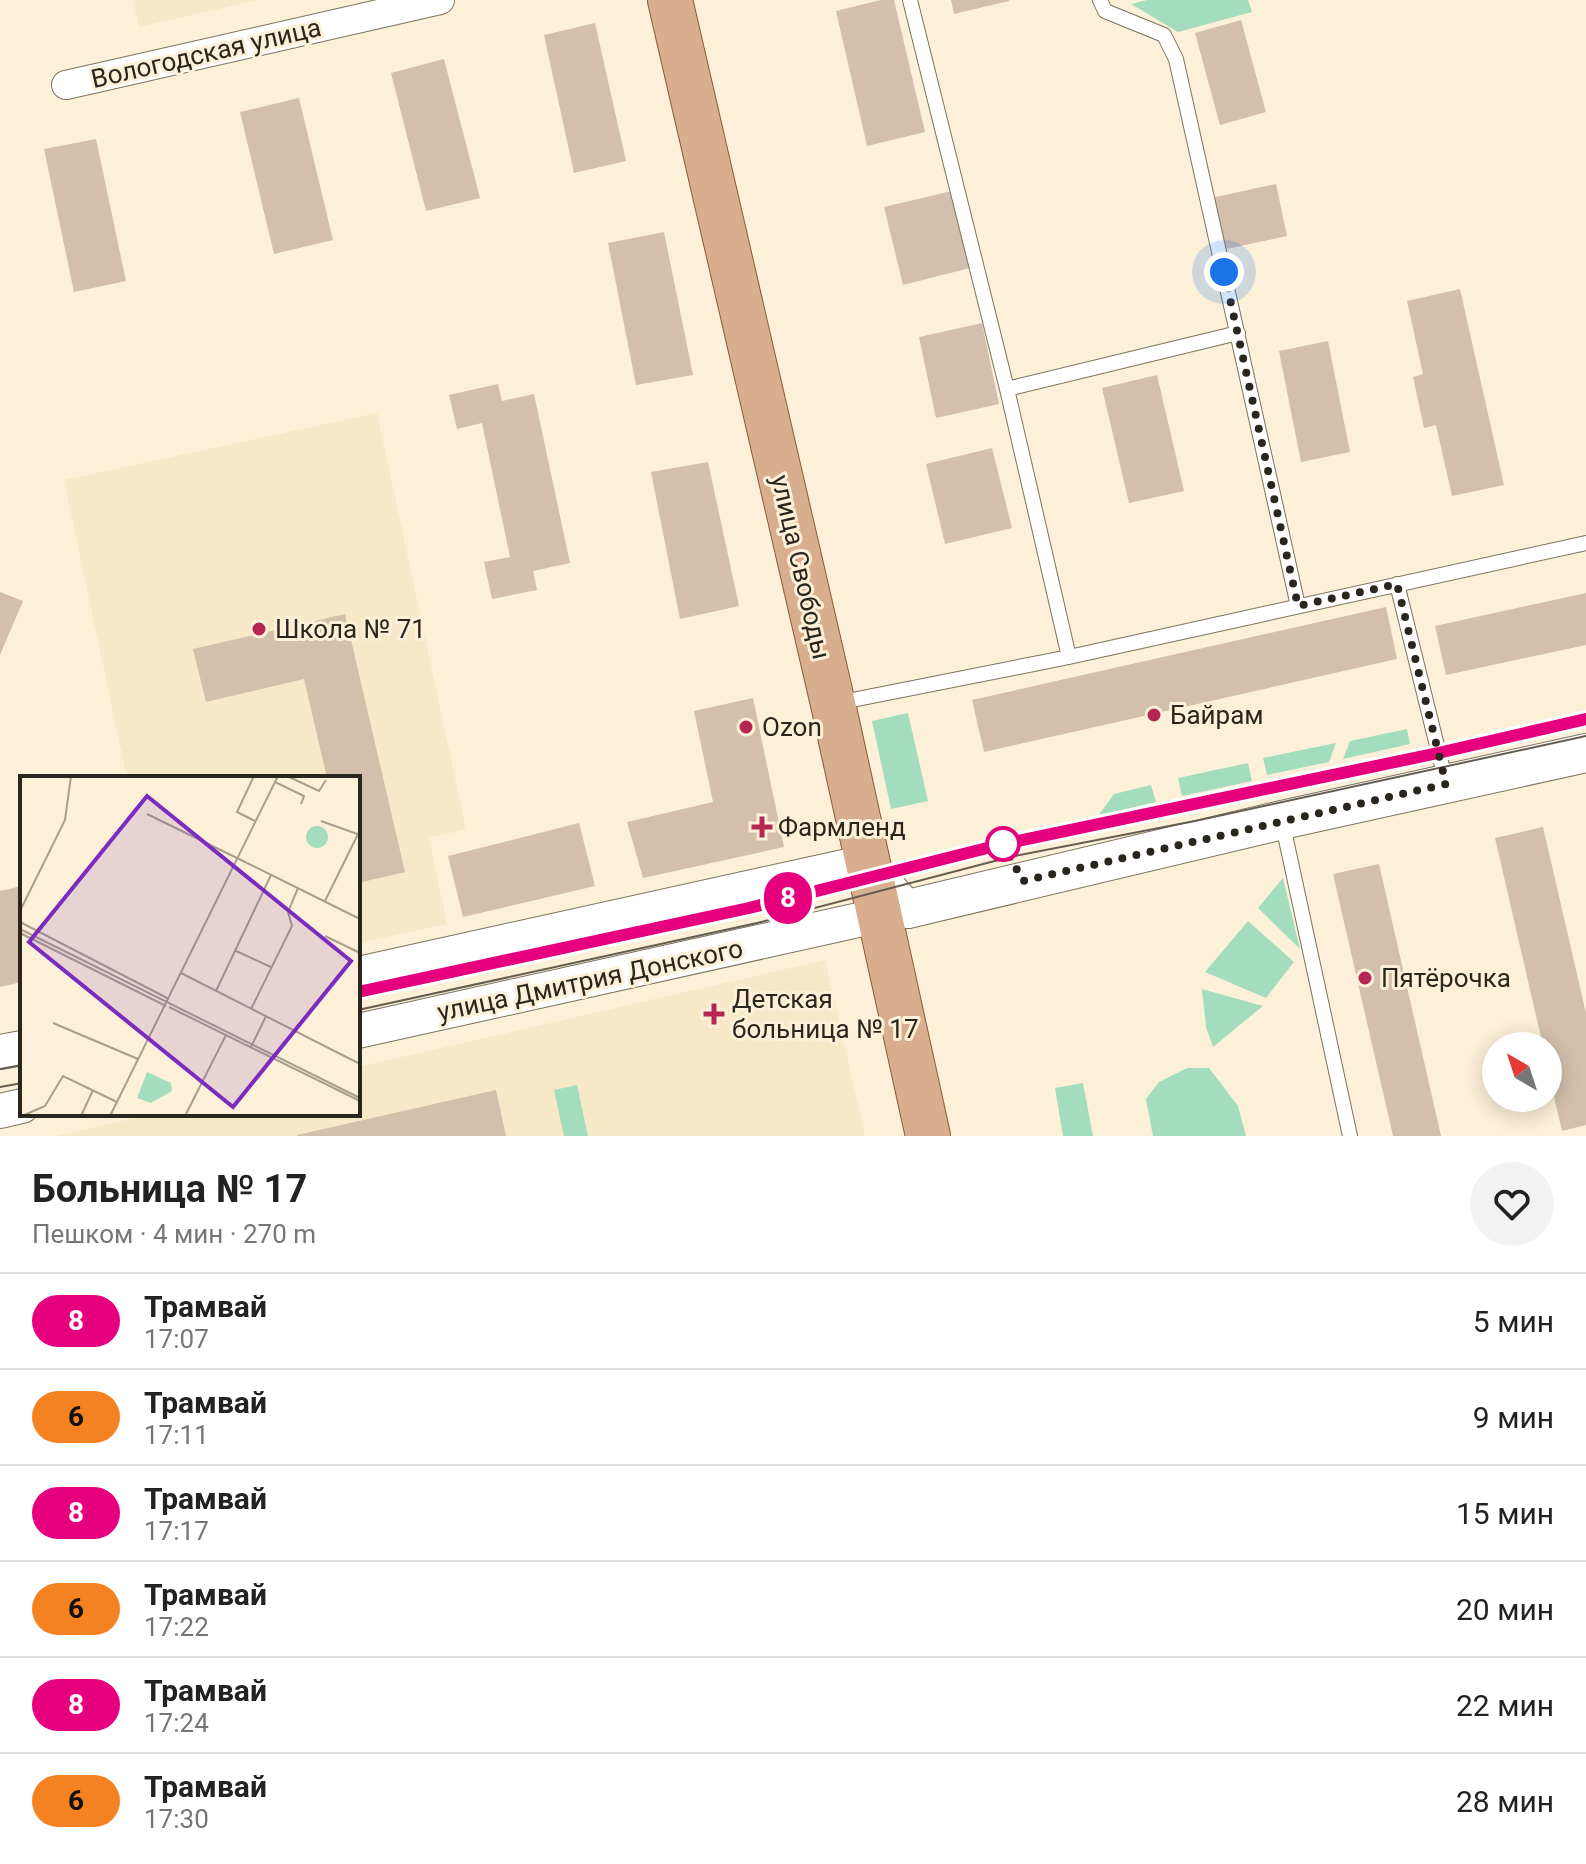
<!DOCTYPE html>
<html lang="ru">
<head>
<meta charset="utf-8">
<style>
  body { margin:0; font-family:Roboto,sans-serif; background:#f2f2f2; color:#222; height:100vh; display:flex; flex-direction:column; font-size:30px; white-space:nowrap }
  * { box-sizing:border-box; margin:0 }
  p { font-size:26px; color:#767676 }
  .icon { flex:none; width:44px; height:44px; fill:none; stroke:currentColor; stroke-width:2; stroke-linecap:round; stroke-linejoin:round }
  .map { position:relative; height:1136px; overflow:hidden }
  .details { display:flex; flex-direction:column; background:#fff; flex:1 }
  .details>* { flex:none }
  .badge { padding:0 16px; border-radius:26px; font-size:28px; line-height:52px }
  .needle { width:52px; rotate:321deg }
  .controls { position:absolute; left:1482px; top:1032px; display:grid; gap:16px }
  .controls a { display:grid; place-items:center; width:80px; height:80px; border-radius:50%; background:#fff; box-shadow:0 4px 20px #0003; font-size:40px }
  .you { position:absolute; width:40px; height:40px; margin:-20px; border:6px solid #fff; border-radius:50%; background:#1a73e8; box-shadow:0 0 0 12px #1a73e833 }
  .map>.badge { position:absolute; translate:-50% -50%; box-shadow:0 0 0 4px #fff }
  .round { display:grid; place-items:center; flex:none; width:84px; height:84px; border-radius:42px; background:#f2f2f2 }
  .head { display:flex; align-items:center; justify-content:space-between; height:136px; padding:0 32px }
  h1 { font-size:38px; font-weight:700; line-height:60px }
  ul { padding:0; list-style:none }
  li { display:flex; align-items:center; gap:24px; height:96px; padding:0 32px; border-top:2px solid #e0e0e0 }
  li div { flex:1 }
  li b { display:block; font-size:30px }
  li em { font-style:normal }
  li .badge { min-width:88px; font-weight:700; text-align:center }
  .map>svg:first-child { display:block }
</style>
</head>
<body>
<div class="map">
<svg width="1586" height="1136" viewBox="0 0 1586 1136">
  <rect width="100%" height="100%" fill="#fcf0d8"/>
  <path fill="#f7e8c8" d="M133,0H258L139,27Z
    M377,413L466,829L429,838L447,924L358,943V778H127L64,480Z
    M825,960L865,1136H56L152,1114H358V1067Z"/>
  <path fill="#a4ddbe" d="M1147,0H1248L1252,12L1178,32L1131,4Z
    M908,713L928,801L891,809L872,721Z
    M1407,729L1410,744L1343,759L1350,741Z
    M1336,743L1329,762L1267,775L1263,758Z
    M1248,763L1252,781L1182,796L1178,778Z
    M1151,785L1156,802L1098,816L1114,794Z
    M1283,878L1300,949L1258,908Z
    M1248,921L1294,962L1266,998L1205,972Z
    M1202,989L1263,1006L1213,1047L1206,1027Z
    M1187,1068H1209L1238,1106L1246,1136H1153L1146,1099L1159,1082Z
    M1083,1083L1093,1136H1063L1055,1088Z
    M577,1085L588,1136H564L554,1090Z"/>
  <path fill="#d3bfac" d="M881,0H894L925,132L867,146L836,11Z
    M951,0H1009V1L954,14Z
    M1241,20L1266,112L1220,125L1195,33Z
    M595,23L626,161L574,173L544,35Z
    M444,59L480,198L426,211L391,73Z
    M299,98L333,240L274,254L240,112Z
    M96,139L126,281L74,292L44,149Z
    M1276,184L1287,236L1222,250L1211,198Z
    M952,191L970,268L903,285L884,207Z
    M664,232L693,375L636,385L608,243Z
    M1460,289L1504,485L1452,496L1436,425L1424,428L1413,377L1423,374L1407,301Z
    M982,323L999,404L936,418L919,337Z
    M1328,341L1350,452L1301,462L1279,351Z
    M1157,375L1184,491L1129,503L1102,388Z
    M498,384L502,401L534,394L570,563L533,571L537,590L492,599L484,562L510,557L482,423L457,429L449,395Z
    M992,448L1012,528L945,544L926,464Z
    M708,462L739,606L680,619L651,472Z
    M0,592L23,601L0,655Z
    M1586,593V645L1446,675L1435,626Z
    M1386,607L1397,659L984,752L972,700Z
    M345,614L405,872L358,883V778H327L304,679L206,702L193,649Z
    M753,698L784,847L643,878L627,822L713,802L694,711Z
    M579,823L595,886L463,917L448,856Z
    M1543,827L1586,1013V1125L1562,1131L1548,1070V1046H1543L1495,838Z
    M1379,864L1441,1136H1393L1333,874Z
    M22,886V982L0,987V891Z
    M496,1090L506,1136H297V1135Z"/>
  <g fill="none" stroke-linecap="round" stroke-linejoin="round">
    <g stroke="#7d725c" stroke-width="16">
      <path id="service" d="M910,0L1007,389L1069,657
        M1100,0L1105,11L1164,35L1176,59L1298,606
        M1007,389L1238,333
        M1397,584L1446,782
        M837,703L1069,657L1586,543
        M1282,821L1350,1136"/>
    </g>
    <g stroke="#7d725c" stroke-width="30">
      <path id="minor" d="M66,85L440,0"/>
    </g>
    <g stroke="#7d725c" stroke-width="36">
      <path id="tertiary" d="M358,974L866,862L908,909L358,1031
        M0,1052L22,1048
        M0,1111L22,1106"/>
    </g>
    <g stroke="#7d725c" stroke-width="40">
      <path id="secondary" d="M908,909L1282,820L1586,753"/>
    </g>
    <g stroke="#8c5b37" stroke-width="46">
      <path id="primary" d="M670,0L833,704L928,1136"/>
    </g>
    <use href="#service" stroke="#fff" stroke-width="14"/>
    <use href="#minor" stroke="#fff" stroke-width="28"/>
    <use href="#tertiary" stroke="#fff" stroke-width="34"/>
    <use href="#secondary" stroke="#fff" stroke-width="38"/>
    <use href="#primary" stroke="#d9ae8f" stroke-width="44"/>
    <path stroke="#645d50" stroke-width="2" d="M358,992L749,908L1003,844L1438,753L1586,719
      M358,1010L757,923L1010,857L1195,821L1586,736
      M0,1069L22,1065
      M0,1087L22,1083"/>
  </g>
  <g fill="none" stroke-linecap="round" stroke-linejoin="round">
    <g stroke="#fff" stroke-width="18">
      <path id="line" d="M358,992L749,908L1003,844L1438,753L1586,719"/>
    </g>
    <use href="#line" stroke="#e6007e" stroke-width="12"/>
    <path stroke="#2b261d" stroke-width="8" stroke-dasharray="0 14.4" d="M1003,844L1023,881L1446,784L1397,584L1298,606L1224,272"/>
  </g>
  <g fill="#b62652" stroke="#fcf0d8" stroke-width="3">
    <circle cx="259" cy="629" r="8"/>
    <circle cx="1154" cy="715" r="8"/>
    <circle cx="746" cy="727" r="8"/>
    <path d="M758 815h8v8h8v8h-8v8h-8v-8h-8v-8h8z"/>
    <circle cx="1365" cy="978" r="8"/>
    <path d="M710 1002h8v8h8v8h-8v8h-8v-8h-8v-8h8z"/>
  </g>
  <circle fill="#fff" stroke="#e6007e" stroke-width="4" cx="1003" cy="844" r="16"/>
  <g text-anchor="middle" stroke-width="6" stroke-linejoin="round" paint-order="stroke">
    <g font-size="26" fill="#2b261d" stroke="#fcf0d8">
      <text transform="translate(206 53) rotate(-13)" y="9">Вологодская улица</text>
      <text transform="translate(801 567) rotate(77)" y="9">улица Свободы</text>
      <text transform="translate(590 980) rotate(-12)" y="9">улица Дмитрия Донского</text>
    </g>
    <g font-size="26" fill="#2b261d" stroke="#fcf0d8" text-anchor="start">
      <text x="275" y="638">Школа № 71</text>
      <text x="1170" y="724">Байрам</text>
      <text x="762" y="736">Ozon</text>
      <text x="778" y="836">Фармленд</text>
      <text x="1381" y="987">Пятёрочка</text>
      <text x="732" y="1008">Детская<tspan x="732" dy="30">больница № 17</tspan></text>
    </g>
  </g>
  <g transform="translate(20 776)">
    <rect width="340" height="340" fill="#fcf0d8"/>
    <path d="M286 61a11 11 0 1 1 22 0a11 11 0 1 1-22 0ZM127,296L151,307L152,315L131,327L117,322Z" fill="#a4ddbe"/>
    <path fill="none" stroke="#a89f8d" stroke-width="2" d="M234,0L217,36L235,45M267,0L299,15L306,4M255,6L284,20L281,28M127,38L217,82M301,45L340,59M217,82L340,143M305,125L340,54M0,135L45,44L51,0M0,146L149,223M0,153L340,322M0,157L146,230M305,160L340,177M216,175L251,191M161,197L340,288M196,215L251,99M149,231L340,325M231,233L272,150L268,136L278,112M33,247L118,283M231,271L246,240M2,340L25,330L43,300L97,326M61,340L73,314M90,340L258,0M165,340L206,259"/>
    <path fill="#7b2cbf" fill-opacity="0.15" stroke="#7b2cbf" stroke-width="4" d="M127,20L331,185L213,331L9,166Z"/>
    <rect width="340" height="340" fill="none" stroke="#2b261d" stroke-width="4"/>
  </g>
</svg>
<div class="controls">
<a><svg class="needle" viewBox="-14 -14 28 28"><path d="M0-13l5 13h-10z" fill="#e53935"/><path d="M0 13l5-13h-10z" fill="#767676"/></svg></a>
</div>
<div class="you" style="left:1224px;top:272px"></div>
<b class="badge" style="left:788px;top:898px;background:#e6007e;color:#fff">8</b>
</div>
<section class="details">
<div class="head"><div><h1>Больница № 17</h1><p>Пешком · 4 мин · 270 m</p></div><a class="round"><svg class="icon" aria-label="heart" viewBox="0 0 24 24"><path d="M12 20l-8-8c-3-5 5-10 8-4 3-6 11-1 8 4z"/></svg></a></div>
<ul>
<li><span class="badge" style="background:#e6007e;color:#fff">8</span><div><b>Трамвай</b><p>17:07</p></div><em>5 мин</em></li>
<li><span class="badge" style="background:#f58220;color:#111">6</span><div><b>Трамвай</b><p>17:11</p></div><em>9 мин</em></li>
<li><span class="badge" style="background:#e6007e;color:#fff">8</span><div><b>Трамвай</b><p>17:17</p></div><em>15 мин</em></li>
<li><span class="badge" style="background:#f58220;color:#111">6</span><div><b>Трамвай</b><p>17:22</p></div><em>20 мин</em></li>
<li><span class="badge" style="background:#e6007e;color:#fff">8</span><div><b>Трамвай</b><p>17:24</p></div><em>22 мин</em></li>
<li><span class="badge" style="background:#f58220;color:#111">6</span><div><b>Трамвай</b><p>17:30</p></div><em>28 мин</em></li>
</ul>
</section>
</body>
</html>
